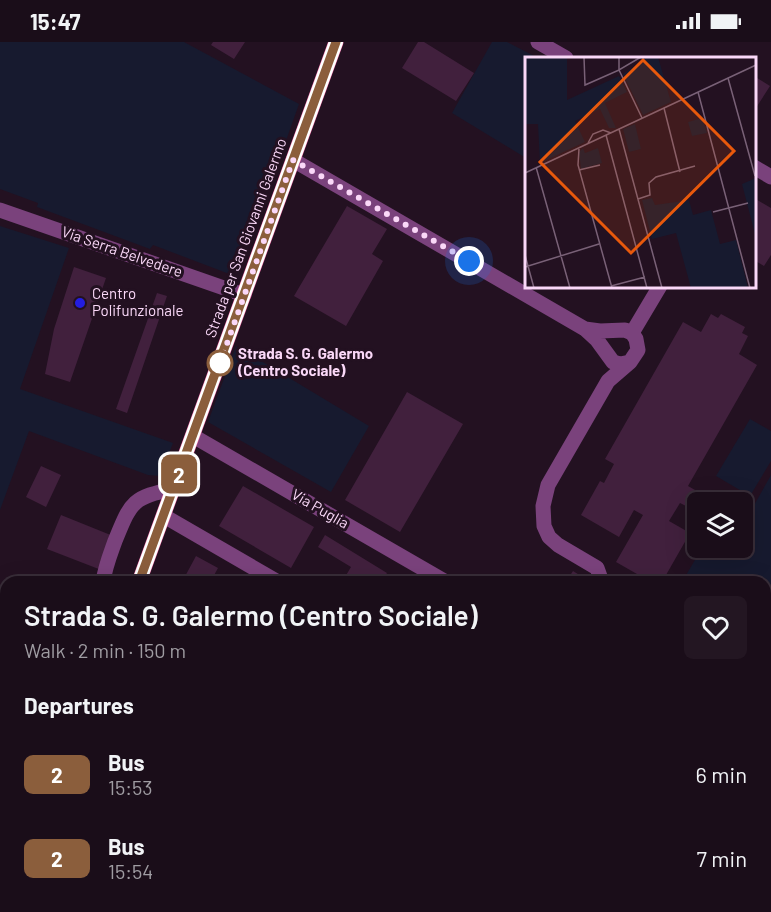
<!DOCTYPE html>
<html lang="en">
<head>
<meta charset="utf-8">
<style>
  body { margin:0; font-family:Barlow,sans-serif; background:#231622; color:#f1f3f6; height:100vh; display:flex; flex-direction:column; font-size:22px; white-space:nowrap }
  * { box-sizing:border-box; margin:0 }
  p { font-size:20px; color:#9f9ca2 }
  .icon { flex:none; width:33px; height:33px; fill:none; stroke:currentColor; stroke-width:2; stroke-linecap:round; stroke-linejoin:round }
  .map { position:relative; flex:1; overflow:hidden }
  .panel { position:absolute; left:0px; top:534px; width:771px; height:336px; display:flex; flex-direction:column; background:#1a0d19; border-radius:18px 18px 0 0; box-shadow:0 6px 24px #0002,0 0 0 2px #382d38 }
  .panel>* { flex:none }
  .badge { padding:0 12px; border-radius:9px; font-size:21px; line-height:39px }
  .controls { position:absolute; left:687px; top:450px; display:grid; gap:12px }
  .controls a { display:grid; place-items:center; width:66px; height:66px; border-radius:9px; background:#1a0d19; box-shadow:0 6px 24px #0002,0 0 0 2px #382d38; font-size:30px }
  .you { position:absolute; width:30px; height:30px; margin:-15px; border:4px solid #fff; border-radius:50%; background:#1a73e8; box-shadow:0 0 0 9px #1a73e833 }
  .map>.badge { position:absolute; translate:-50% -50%; box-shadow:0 0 0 3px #fff }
  h2 { padding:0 24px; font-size:22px; line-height:54px }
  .round { display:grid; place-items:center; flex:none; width:63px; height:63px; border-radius:9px; background:#231622 }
  .head { display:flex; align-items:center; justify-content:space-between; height:102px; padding:0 24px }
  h1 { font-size:28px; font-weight:600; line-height:45px }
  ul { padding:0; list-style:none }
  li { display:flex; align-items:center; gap:18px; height:84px; padding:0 24px }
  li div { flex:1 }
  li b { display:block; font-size:22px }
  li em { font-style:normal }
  li .badge { min-width:66px; font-weight:700; text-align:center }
  .status { display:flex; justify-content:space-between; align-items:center; height:42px; padding:0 30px; background:#1a0d19; direction:ltr }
  .status svg { height:16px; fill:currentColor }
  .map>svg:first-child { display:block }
</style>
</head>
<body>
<div class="status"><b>15:47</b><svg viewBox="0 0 49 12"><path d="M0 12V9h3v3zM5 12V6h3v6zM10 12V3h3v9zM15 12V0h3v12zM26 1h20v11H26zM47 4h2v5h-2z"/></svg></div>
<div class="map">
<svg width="771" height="870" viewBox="0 0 771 870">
  <rect width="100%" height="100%" fill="#231121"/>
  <path fill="#171a2f" d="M0,0H184L299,62L239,231L235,230L232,233L153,203L150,207L37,165L38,161L0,147Z
    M492,0H507L538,16H526V116L452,71Z
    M0,184L69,206L20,347L173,401L160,434L148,433L29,389L0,468Z
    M236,304L369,384L331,450L208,380Z
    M750,377L771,389V419L750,454L716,434Z
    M771,433V707L765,703V540H682L702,506H742L743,483Z
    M0,560L6,562V863L3,870H0Z"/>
  <path fill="#41203d" d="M213,0H245L234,17L211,3Z
    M418,0H424L474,31L456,59L402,26Z
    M754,34L770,44L754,69Z
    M754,156L771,166V213L764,224L754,218Z
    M347,164L387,187L372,212L383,219L346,284L294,254Z
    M74,225L106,236L70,340L45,332L54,287Z
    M157,251L167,254L127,371L116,367Z
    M711,272L718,276L721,272L745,285L742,291L748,294L739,312L757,323L688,444L695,448L686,464L680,461L669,479L690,491L662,540H651L616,520L643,473L634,468L619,495L581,473L600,439L604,441L614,422L605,417L683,280L701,290Z
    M407,350L463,382L400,490L345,458Z
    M41,424L61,433L46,465L26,455Z
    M243,444L314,485L291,526L219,484Z
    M61,473L123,498L109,531L47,507Z
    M325,493L387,531L381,540H342L351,525L318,505Z
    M196,514L218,526L212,537L218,540H182Z
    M573,529L581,534L577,540H566Z
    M765,843L771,847V870H730L734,864H765Z
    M191,864H265L262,870H202Z
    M300,864H350L358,869L297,870Z
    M486,864H523L519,870H496Z
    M548,864H582L579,870H545Z
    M663,864H709L720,870H659Z"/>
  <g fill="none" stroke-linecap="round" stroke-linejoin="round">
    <path stroke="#7a427c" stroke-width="15" d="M538,0L566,16
      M293,118L585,287L597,298L613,320L620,322L630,320
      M754,125L771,135
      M0,168L244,253
      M585,287L600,289L625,288L632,291L636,297L638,308L630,320L608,339L548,443L543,464L544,484L549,495L558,503L597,526L602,540
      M632,291L660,244
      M193,394L446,540
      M164,474L278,540
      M103,540C105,525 110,513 115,499C131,460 132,455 174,447
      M765,724L771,728
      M765,820L771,824
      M415,864L426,870"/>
    <path stroke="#ec6da5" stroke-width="15" d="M139,540L336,0
      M17,870L20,864"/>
  </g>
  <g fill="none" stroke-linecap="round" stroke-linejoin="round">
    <g stroke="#fff" stroke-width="14">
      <path id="line" d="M139,540L336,0"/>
    </g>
    <use href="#line" stroke="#8b5e3c" stroke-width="9"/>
    <path stroke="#fad8f8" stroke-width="6" stroke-dasharray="0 10.8" d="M220,321L293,118L469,219"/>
  </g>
  <circle fill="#241de1" stroke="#231121" stroke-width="2" cx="80" cy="261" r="6"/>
  <circle fill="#fff" stroke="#8b5e3c" stroke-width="3" cx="220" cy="321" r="12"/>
  <g text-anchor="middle" stroke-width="6" stroke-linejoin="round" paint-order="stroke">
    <g font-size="15" fill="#fad8f8" stroke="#231121">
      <text transform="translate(246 196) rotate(-70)" y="5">Strada per San Giovanni Galermo</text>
      <text transform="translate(122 210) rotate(19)" y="5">Via Serra Belvedere</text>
      <text transform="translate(320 467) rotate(30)" y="5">Via Puglia</text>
    </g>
    <g font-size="15" fill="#fad8f8" stroke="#231121" text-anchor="start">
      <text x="92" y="257">Centro<tspan x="92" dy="17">Polifunzionale</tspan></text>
    </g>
    <g font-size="15" font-weight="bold" fill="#fad8f8" stroke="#231121" text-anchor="start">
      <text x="238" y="317">Strada S. G. Galermo<tspan x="238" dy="17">(Centro Sociale)</tspan></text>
    </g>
  </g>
  <g transform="translate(525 15)">
    <rect width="231" height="231" fill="#231121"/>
    <path d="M0,0H42V43L94,19L102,35L80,46L91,71H84L75,52L50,64L60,85L15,106L13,67H0ZM123,0H133L146,45L118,58L98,17ZM177,61L182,76L167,79L163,65ZM110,67L116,92L104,95L98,72ZM58,91L60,96L73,91L77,106L56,112L54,95ZM231,121V181L217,127ZM127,141L130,148L164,143L168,158L186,153L195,187L211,183L223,231H166L151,176L127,182L117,143Z" fill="#171a2f"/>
    <path fill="none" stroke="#796177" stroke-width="1.5" d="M59,0L60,28L94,13L117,61M94,0V13L116,0M203,21L230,119M173,35L225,231M139,51L155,115M94,72L137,231M81,78L122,231M63,86L68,77L78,73L86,76M54,92L53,108L87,231M11,110L45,231M54,113L75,108M0,116L231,8M113,142L125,138L124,126L131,120L170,109M188,155L223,146M0,198L9,231M0,210L74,187M86,229L120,220"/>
    <path fill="#e8590c" fill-opacity="0.15" stroke="#e8590c" stroke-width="3" d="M118,3L209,94L106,196L15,105Z"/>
    <rect width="231" height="231" fill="none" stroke="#fad8f8" stroke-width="3"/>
  </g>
</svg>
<div class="controls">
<a><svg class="icon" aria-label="layers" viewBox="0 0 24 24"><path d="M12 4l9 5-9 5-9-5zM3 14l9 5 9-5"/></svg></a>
</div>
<div class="you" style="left:469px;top:219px"></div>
<b class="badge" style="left:179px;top:432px;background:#8b5e3c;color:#fff">2</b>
<section class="panel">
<div class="head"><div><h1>Strada S. G. Galermo (Centro Sociale)</h1><p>Walk · 2 min · 150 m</p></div><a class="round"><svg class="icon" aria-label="heart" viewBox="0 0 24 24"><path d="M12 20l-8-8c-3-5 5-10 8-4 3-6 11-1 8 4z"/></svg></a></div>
<h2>Departures</h2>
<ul>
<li><span class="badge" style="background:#8b5e3c;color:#fff">2</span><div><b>Bus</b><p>15:53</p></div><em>6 min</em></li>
<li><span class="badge" style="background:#8b5e3c;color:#fff">2</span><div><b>Bus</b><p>15:54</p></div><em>7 min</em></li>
</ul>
</section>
</div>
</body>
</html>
